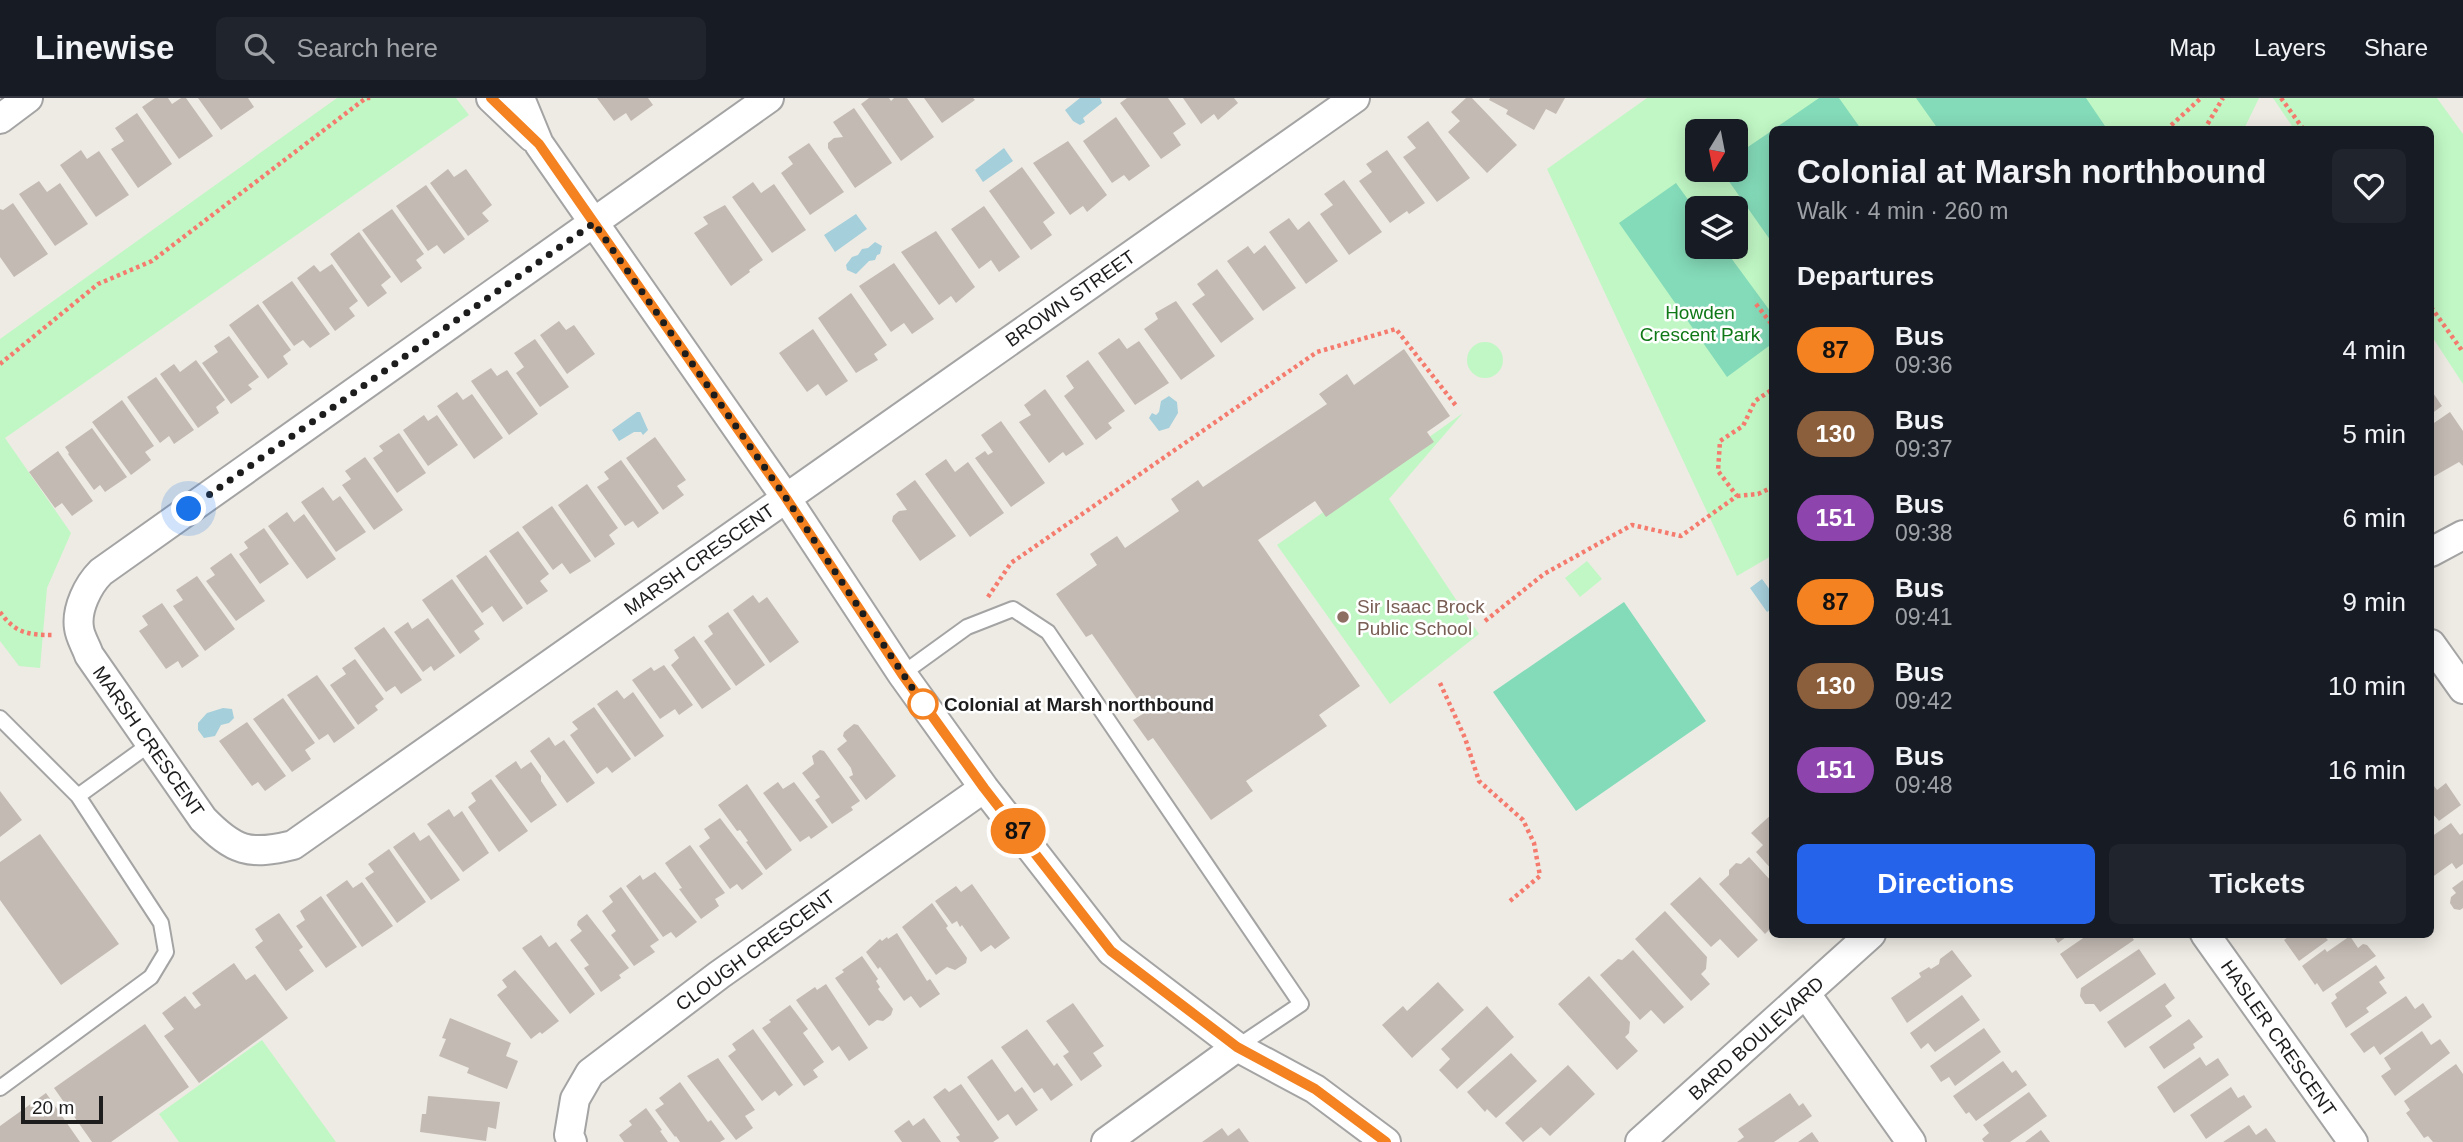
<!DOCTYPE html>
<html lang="en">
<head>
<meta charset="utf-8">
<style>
  body { margin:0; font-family:Helvetica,sans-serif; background:#20242c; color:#f1f3f6; height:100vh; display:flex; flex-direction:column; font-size:26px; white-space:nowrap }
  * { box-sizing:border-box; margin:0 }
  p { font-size:23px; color:#9ea1a6 }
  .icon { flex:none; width:38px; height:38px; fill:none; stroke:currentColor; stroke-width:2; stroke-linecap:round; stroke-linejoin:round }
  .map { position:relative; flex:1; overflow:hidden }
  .side { position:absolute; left:1769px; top:28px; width:665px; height:812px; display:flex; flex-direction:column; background:#171b24; border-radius:10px; box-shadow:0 4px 18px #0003 }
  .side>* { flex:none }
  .badge { padding:0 14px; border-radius:23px; font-size:24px; line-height:46px }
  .needle { width:46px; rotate:190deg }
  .fabs { position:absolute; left:1685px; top:21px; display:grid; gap:14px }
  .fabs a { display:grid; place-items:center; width:63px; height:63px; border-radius:10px; background:#171b24; box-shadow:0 4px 18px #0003; font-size:35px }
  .scale { position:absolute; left:21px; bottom:18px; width:82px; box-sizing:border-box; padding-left:7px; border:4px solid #1d1d1d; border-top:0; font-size:19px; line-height:24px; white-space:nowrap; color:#1d1d1d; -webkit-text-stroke:5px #fff; paint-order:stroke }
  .you { position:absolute; width:35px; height:35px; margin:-18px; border:5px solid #fff; border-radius:50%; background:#1a73e8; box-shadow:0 0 0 10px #1a73e833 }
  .map>.badge { position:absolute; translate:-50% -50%; box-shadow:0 0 0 4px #fff }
  h2 { padding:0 28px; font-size:26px; line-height:63px }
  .round { display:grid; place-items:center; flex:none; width:74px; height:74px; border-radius:10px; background:#20242c }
  .head { display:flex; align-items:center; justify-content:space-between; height:119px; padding:0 28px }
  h1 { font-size:33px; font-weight:600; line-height:52px }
  .cta { display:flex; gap:14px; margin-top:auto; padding:14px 28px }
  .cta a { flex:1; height:80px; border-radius:10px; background:#2563eb; color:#fff; font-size:28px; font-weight:600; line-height:80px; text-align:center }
  .cta a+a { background:#20242c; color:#f1f3f6 }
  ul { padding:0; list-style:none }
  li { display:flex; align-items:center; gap:21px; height:84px; padding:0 28px }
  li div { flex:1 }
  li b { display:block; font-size:26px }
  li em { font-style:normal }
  li .badge { min-width:77px; font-weight:700; text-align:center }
  header { display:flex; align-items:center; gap:42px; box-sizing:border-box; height:98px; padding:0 35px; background:#171b24; border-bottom:2px solid #363941 }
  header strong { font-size:33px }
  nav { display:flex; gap:38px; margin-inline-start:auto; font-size:24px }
  .search { width:490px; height:63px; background:#20242c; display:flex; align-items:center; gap:18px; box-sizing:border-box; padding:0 24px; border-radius:10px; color:#9ea1a6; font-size:26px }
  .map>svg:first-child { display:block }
</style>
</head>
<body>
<header>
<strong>Linewise</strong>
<div class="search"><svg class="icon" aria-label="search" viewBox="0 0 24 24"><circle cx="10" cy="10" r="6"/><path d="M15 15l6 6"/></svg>Search here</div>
<nav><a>Map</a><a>Layers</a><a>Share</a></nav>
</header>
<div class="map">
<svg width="2463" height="1044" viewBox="0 0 2463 1044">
  <rect width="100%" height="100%" fill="#eeebe4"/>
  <path fill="#c1f7c5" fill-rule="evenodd" d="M337,0H456L469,17L5,340L71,435L47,490L40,570L19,568L0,543V241Z
    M1647,0H2259L2244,31L1773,32V457L1737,478L1547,71ZM1698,33H1736V72H1698ZM1698,110H1736V149H1698Z
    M2273,0H2437L2463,36V286L2431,237V32L2294,31Z
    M1467 262a18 18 0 1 1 36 0a18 18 0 1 1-36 0Z
    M1463,315L1389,401L1479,536L1390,606L1277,447Z
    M1587,463L1602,481L1580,499L1565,480Z
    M262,942L336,1044H179L159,1016Z"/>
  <path fill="#84dbb9" d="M1819,0H1839L1861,31H1774Z
    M1916,0H2086L2107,31H1938Z
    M1773,32V146L1721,72H1736V57Z
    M1676,85L1697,114L1698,149H1723L1773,217V245L1727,279L1619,125Z
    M1624,504L1706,623L1576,713L1493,594Z"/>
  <path fill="#a5cfdb" d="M1080,0H1100L1102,5L1083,20L1085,24L1080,27L1073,23L1065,12Z
    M1004,50L1013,63L983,84L975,72Z
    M856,116L867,131L835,154L824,137Z
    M875,144L882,148L880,156L877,157L875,162L869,163L856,176L847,172L846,167L852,159L858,157L862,151L868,150Z
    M1169,298L1177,304L1178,315L1169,330L1159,333L1149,320L1152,315L1156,317L1159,314L1161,303Z
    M637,314H640L648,332L643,337L641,334H634L619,343L612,332Z
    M1762,481L1773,496V510L1767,514L1750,490Z
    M223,610L232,611L234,620L229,625L221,627L215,638L204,640L198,632V625L207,615Z"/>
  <path fill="#c3bab3" d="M155,0H168L172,6L181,0H186L213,38L179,61L142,9Z
    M198,0H248L254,9L221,32Z
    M597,0H648L653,7L631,23L626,15L614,23Z
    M869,0H889L891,3L894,0H907L934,39L901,63L861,6Z
    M924,0H973L975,2L942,25Z
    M1127,0H1168L1186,26L1173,35L1181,47L1161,61L1120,5Z
    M1183,0H1234L1238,5L1218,22L1214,16L1201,26Z
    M1466,0H1472L1517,47L1487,75L1448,34L1460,23L1451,14Z
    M1490,0H1565L1556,16L1546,11L1534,32L1506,16L1508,12L1489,2Z
    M854,10L892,65L855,90L828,50V45L834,40L843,39L833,24Z
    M137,15L172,66L138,90L111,51L124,43L115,30Z
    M1116,19L1150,68L1129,83L1124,77L1112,85L1083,43Z
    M1428,23L1470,80L1437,104L1403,59L1416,50L1407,39Z
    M1068,43L1107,97L1087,114L1083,108L1070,117L1033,65Z
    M809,45L844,94L810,117L781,75L793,66L788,59Z
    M81,52L87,61L99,53L129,97L96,119L60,67Z
    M1387,52L1425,105L1409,116L1407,113L1390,125L1359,83L1372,74L1366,66Z
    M1022,69L1055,115L1043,124L1052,137L1031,152L989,93Z
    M448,71L454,79L466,71L492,107L482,115L489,123L468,138L430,85Z
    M1344,82L1382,134L1349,157L1320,116L1333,107L1324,96Z
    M39,83L47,94L60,85L88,126L55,148L19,96Z
    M753,84L761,95L774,86L806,132L772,155L732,99Z
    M426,87L465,141L444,156L437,147L428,153L396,108Z
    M13,105L48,156L14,179L0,159V111L3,112Z
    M725,107L763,162L749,172L750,174L731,188L694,135L708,126L703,119Z
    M984,108L1020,159L999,174L991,162L979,171L951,131Z
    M392,111L424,156L416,162L422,170L401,185L362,132Z
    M1289,120L1298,132L1309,123L1338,163L1306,186L1269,134Z
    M936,133L975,189L956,205L951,198L939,207L901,154Z
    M359,134L391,179L381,187L387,195L368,209L330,156Z
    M1265,147L1296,190L1263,213L1227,163L1248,148L1254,156Z
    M894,165L934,221L912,236L904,225L891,234L859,188Z
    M332,166L358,203L349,210L355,218L335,233L297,180L314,167L320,174Z
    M1217,171L1254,221L1221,245L1192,206L1205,197L1197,186Z
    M292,183L330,236L310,250L303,242L294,248L262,204Z
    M851,195L887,247L874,256L878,262L856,275L818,220Z
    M1176,203L1215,258L1181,282L1144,231L1158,221L1155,215Z
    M258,206L291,252L283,258L288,266L268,281L229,227Z
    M559,223L566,232L574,227L595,256L567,276L540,237Z
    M813,231L848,283L826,298L818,286L807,294L779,255Z
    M229,238L259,279L248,287L252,291L231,306L202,265L218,254L214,248Z
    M1119,240L1127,251L1139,243L1169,285L1135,307L1098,255Z
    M535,241L569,289L540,309L516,275L524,269L514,255Z
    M1404,251L1450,318L1427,334L1434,344L1326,419L1315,403L1258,442L1360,588L1319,617L1327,628L1246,683L1253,693L1211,722L1153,640L1148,643L1133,622L1146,614L1092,536L1086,539L1056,496L1097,467L1090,456L1117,438L1125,450L1179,413L1171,401L1198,382L1203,389L1327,306L1319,296L1347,276L1354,287Z
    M196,262L225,302L216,309L219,315L198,330L160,276L174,266L180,274Z
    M1088,262L1125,313L1108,325L1112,330L1096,342L1064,298L1074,290L1066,278Z
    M491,270L497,278L507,272L538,316L509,337L471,283Z
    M156,279L194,332L174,346L169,338L160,345L127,299Z
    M1045,291L1084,346L1066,358L1063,354L1049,365L1019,324L1031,317L1024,307Z
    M2431,292L2442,308L2431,316Z
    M457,294L463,302L472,296L503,340L474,361L437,308Z
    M122,302L154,348L145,354L151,362L131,377L92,324Z
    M2450,314L2463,333V368L2459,364L2431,380V327Z
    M424,317L428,323L437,317L458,347L428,368L403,332Z
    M1001,323L1045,385L1011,409L975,360L985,353L988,357L993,354L981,337Z
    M92,330L127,379L105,394L100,387L94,392L68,356L69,355L65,349Z
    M399,335L426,375L397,395L373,360L383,353L379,348Z
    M655,339L686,382L677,388L684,397L663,412L626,360Z
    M58,353L93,403L72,418L62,405L55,410L29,374Z
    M365,359L403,412L374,432L342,387L351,381L345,373Z
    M946,361L955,374L968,364L1004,415L970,439L925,376Z
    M621,362L659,415L638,430L633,423L625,428L597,389L609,381L604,374Z
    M915,382L956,438L920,463L892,423L893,418L899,413L907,412L896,396Z
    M587,386L618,430L609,437L615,446L595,460L558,407Z
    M323,389L333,403L340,398L366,434L336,454L301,404Z
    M552,408L591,463L570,476L562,465L553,472L522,429Z
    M287,414L294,424L304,416L336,461L307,481L268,428Z
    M264,430L289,466L260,486L239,456L248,450L244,444Z
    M518,433L549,476L540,483L548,493L527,507L489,453Z
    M231,455L265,503L236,523L206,483L215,477L210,470Z
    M486,457L523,510L503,524L492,508L482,515L456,478Z
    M197,478L235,531L205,553L173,508L183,502L176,492Z
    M452,481L484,526L474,533L480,541L460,556L422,502Z
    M753,497L759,505L767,499L799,544L770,565L733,512Z
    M162,505L199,558L182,570L178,563L166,571L139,533L148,527L142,518Z
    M728,514L765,567L736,588L704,543L713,536L708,528Z
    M428,520L455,558L434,573L431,568L423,574L394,534L408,524L412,531Z
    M384,529L422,582L401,596L395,588L386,594L354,550Z
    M694,538L731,591L702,611L671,567L679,560L674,552Z
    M355,561L384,601L375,608L378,612L358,627L330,587L346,576L342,570Z
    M664,567L693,607L679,617L675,611L660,621L632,582L651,569L654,573Z
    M317,577L355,630L334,645L328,636L319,642L287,597Z
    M617,592L624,601L633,594L664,638L635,659L597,606Z
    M283,600L315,645L305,652L311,661L292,674L253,621Z
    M594,609L631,661L612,675L607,669L597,676L570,637L578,631L572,624Z
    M247,624L286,678L265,693L258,684L252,688L219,643Z
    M854,626L858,627L896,678L866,702L849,679L853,677L851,670L837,651L847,643L843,638L844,634Z
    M549,639L555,648L564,642L595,685L567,705L530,653Z
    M820,652L824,653L860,703L851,709L853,712L832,726L815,702L820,699L802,675L814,666L812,658Z
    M516,663L521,671L531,664L541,678V683L557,707L531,725L495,678Z
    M491,681L528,733L499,754L468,709L476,703L471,695Z
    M778,684L783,691L794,684L828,729L811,741L809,738L800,744L763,695Z
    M2431,684L2437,692L2446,685L2461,707L2439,723L2431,714Z
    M747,686L792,752L766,772L746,744L748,743L740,732L737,733L718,707Z
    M0,693L22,722L0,739Z
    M449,711L454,719L462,713L489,755L463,774L427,726Z
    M1773,715V773L1756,754L1763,747L1751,735Z
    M720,720L763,776L742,792L737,786L730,791L699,748L710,740L704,731Z
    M2451,725L2460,737L2463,735V766L2456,771L2452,765L2431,780V739Z
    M414,734L420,743L429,737L460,782L431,802L393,749Z
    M40,736L119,846L61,887L0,802V764Z
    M690,747L725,795L715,801L719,808L701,821L679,791L682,790L665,765Z
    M389,751L426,804L397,825L365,780L374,774L368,766Z
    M1749,759L1773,785V828L1765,836L1719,786L1729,777V772L1736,765L1741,766Z
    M655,774L697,824L676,840L671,834L663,839L626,788L640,777L643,782Z
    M1700,779L1758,842L1738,860L1720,841L1711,849L1670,806Z
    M347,782L353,790L362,784L393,828L362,849L326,797Z
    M2463,782V810L2460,812L2454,811L2450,805L2451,799L2456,795L2452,790Z
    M972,786L1010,840L995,851L991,847L981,854L962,827L960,829L957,823L952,826L935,803L956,788L961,794Z
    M621,789L659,842L650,848L655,854L634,868L611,837L616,833L602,813L613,804L609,798Z
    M321,798L357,849L326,870L296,828L305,822L300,813Z
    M932,805L948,828L946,830L967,860L966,865L955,872L947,869L936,877L902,829Z
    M1665,813L1707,859L1706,871L1701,876L1710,886L1691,903L1635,841Z
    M279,815L303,849L299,852L314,873L286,893L255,849L263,843L255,831Z
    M587,816L629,870L619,877L621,880L601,894L584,870L589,867L570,842L582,833L577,827L578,823Z
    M897,835L927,883L930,881L940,896L920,910L911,898L904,903L880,869L878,871L866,854L880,841L882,843L887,839L888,841Z
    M2052,836H2070L2058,845Z
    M2089,836H2130L2134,842L2077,881L2060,856Z
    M2292,836H2330L2326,840L2328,842L2299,863L2284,842Z
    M541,837L549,849L556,844L595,896L570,916L522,850Z
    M2350,838L2358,850L2363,846L2367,847L2376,858L2323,894L2317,885L2315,887L2302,868L2325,851L2327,854Z
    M2139,851L2156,876L2100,914L2094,906H2085L2080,898L2081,890Z
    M1633,852L1684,909L1664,926L1651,912L1640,922L1600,877L1618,861L1622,862Z
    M1952,852L1972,878L1907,925L1891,900L1921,879L1919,875L1929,869L1931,871L1939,866L1940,861Z
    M862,858L878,881L876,883L880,889L878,891L893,911L891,917L883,923L877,922L869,928L835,880L844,874L842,872Z
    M234,865L246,882L255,876L288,920L199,985L164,938L174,931L162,915L185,898L195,911L201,907L192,895Z
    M2376,867L2385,880L2379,884L2387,895L2366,910L2369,914L2346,930L2331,905L2337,900L2335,896Z
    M515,872L559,923L542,936L540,934L531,941L497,897L507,889L502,882Z
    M1589,878L1630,924L1629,935L1625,939L1638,953L1617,972L1558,906Z
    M1438,884L1464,912L1412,960L1382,927L1403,908L1407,913Z
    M2165,885L2175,900L2165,908L2172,918L2125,950L2107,924Z
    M826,886L868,950L849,963L839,948L832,953L796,902L815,889L817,892Z
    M1962,897L1980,922L1935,954L1928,945L1921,951L1910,935Z
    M2406,898L2415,911L2423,905L2432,919L2380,957L2374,948L2364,955L2350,936Z
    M1073,905L1104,948L1093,955L1102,968L1081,983L1063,958L1069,954L1046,923Z
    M790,907L808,931L803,935L824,964L813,972L818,979L804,988L762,930L771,924L769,922Z
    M1487,908L1514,939L1457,991L1439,972L1450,961L1441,951Z
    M450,920L511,945L506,958L518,963L507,991L467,975L469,970L439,958L446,941L442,940Z
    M2189,921L2203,939L2193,946L2195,950L2164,971L2149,949Z
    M145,926L189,989L111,1044H92L54,990Z
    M1984,930L2001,954L1955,988L1949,979L1941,984L1930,968Z
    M753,931L793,987L779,998L775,993L762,1003L728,958L736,952L732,946Z
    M1027,931L1054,968L1057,965L1073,987L1051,1003L1042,990L1034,995L1001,949Z
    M2422,933L2431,947L2440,941L2450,955L2395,998L2381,978L2391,971L2384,960Z
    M1511,955L1537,983L1496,1020L1487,1011L1485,1014L1467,994Z
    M2200,959L2206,968L2218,960L2229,977L2174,1015L2157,989Z
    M718,960L755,1012L745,1018L753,1030L736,1042L687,978Z
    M992,961L1015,994L1022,989L1038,1012L1016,1028L1008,1016L998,1023L967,979Z
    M2003,963L2012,975L2016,972L2027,987L1976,1023L1969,1014L1966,1016L1953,998Z
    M2456,966L2463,976V1044H2433L2428,1038L2424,1040L2414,1026L2406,1015L2410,1012L2404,1003Z
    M1568,967L1595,996L1550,1038L1541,1029L1523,1044L1505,1025Z
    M680,984L708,1024L711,1022L725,1041L720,1044H680L676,1038L675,1039L655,1012L664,1006L659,1000Z
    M961,986L999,1040L993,1044H960L956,1039L960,1037L933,999L945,990L949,994Z
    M2231,989L2238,1000L2244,997L2252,1009L2206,1041L2190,1017Z
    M2029,994L2047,1018L2010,1044H1984L1982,1041L1989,1035L1983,1027Z
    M46,995L80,1044H0V1028Z
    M1790,995L1799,1008L1803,1005L1812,1018L1774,1044H1737L1744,1039L1738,1031Z
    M428,998L500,1004L496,1031L488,1029L486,1043L420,1034L422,1016H426Z
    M646,1010L662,1032L660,1033L668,1044H624L619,1037L632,1027L629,1023Z
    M924,1020L941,1044H902L894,1033L909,1022L913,1028Z
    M2249,1027L2256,1037L2266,1030L2276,1044H2223Z
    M1222,1030L1228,1038L1239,1030L1249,1044H1202Z
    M2041,1032L2050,1044H2025Z
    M1812,1034L1819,1044H1798Z"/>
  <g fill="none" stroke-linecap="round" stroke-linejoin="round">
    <g stroke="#a4a4a4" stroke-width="18">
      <path id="service" d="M902,576L967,529L1013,511L1048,534L1301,906L1237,949
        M0,620L78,698L161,825L166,854L151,879L0,990
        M78,698L150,646"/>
    </g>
    <g stroke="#a4a4a4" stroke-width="32">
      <path id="minor" d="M491,0L532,39
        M520,0L539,46L786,400L902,576L984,690L1111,853L1237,949L1315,991L1386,1044
        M769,0L101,474C88,487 76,511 79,530C80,539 86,548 89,557L203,721C234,753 249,758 293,747L1355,0
        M0,21L28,0
        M2431,454L2463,437
        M2431,546L2463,591
        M2205,836L2353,1044
        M1806,896L1911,1044
        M572,1044L569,1037L575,1001L590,975L719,877L984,690
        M1106,1044L1237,949
        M1640,1044L1871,836"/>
    </g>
    <path stroke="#f57b6e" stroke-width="4.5" stroke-dasharray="3.5 3.5" stroke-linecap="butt" d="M2281,0L2304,32
      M2166,32L2201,0
      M2204,32L2223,0
      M1756,206L1773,228
      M2431,209L2463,254
      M0,266L98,186L152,163L366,0H371
      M1737,398L1758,396L1773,389
      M988,499L1011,465L1317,254L1396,231L1457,309
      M0,514C15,535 28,537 53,537
      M1485,523L1544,476L1632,427L1681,438L1737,398L1718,373L1720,343L1743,328L1755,303L1773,291
      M1440,585L1465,640L1479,683L1523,722L1534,745L1540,778L1510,803"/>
    <use href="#service" stroke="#fff" stroke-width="14"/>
    <use href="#minor" stroke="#fff" stroke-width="28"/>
  </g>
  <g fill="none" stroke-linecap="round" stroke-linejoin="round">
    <g stroke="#fff" stroke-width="16">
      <path id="line" d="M491,0L539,46L786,400L902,576L984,690L1111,853L1237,949L1315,991L1386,1044"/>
    </g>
    <use href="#line" stroke="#f58220" stroke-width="10"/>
    <path stroke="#1d1d1d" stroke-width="7" stroke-dasharray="0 12.6" d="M189,411L594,125L786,400L923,606"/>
  </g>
  <circle fill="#8d6e63" stroke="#fff" stroke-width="2.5" cx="1343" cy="519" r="7"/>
  <circle fill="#fff" stroke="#f58220" stroke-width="3.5" cx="923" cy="606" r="14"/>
  <g text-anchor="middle" stroke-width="5" stroke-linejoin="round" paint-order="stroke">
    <g font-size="19" fill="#1d1d1d" stroke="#fff">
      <text transform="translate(1070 200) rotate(-35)" y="7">BROWN STREET</text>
      <text transform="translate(699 461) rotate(-35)" y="7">MARSH CRESCENT</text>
      <text transform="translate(149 643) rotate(55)" y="7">MARSH CRESCENT</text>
      <text transform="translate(755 852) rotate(-36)" y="7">CLOUGH CRESCENT</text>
      <text transform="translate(1756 940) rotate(-42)" y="7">BARD BOULEVARD</text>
      <text transform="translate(2279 940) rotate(55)" y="7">HASLER CRESCENT</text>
    </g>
    <g font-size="19" fill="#0f7817" stroke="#fff">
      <text x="1700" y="221">Howden<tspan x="1700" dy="22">Crescent Park</tspan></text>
    </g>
    <g font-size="19" fill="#785e54" stroke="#fff" text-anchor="start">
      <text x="1357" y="515">Sir Isaac Brock<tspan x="1357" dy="22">Public School</tspan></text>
    </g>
    <g font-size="19" font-weight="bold" fill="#1d1d1d" stroke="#fff" text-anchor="start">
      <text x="944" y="613">Colonial at Marsh northbound</text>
    </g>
  </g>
</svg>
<div class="fabs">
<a><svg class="needle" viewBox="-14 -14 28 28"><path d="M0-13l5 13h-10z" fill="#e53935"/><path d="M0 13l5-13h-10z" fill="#9ea1a6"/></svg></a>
<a><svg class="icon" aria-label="layers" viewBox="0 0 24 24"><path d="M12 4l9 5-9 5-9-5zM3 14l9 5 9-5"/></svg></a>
</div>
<div class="scale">20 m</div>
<div class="you" style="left:189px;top:411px"></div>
<b class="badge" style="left:1018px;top:733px;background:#f58220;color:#111">87</b>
<section class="side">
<div class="head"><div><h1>Colonial at Marsh northbound</h1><p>Walk · 4 min · 260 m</p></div><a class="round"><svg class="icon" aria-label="heart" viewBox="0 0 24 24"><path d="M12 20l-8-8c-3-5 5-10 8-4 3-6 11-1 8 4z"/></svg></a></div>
<h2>Departures</h2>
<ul>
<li><span class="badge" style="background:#f58220;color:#111">87</span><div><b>Bus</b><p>09:36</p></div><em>4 min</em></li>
<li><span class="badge" style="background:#8b5e3c;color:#fff">130</span><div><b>Bus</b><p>09:37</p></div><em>5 min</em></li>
<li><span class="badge" style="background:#8e44ad;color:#fff">151</span><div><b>Bus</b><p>09:38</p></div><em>6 min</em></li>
<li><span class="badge" style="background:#f58220;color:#111">87</span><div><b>Bus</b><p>09:41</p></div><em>9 min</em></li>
<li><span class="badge" style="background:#8b5e3c;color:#fff">130</span><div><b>Bus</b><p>09:42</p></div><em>10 min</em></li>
<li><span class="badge" style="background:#8e44ad;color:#fff">151</span><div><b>Bus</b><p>09:48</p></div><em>16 min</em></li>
</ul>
<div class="cta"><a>Directions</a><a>Tickets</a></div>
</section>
</div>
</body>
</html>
